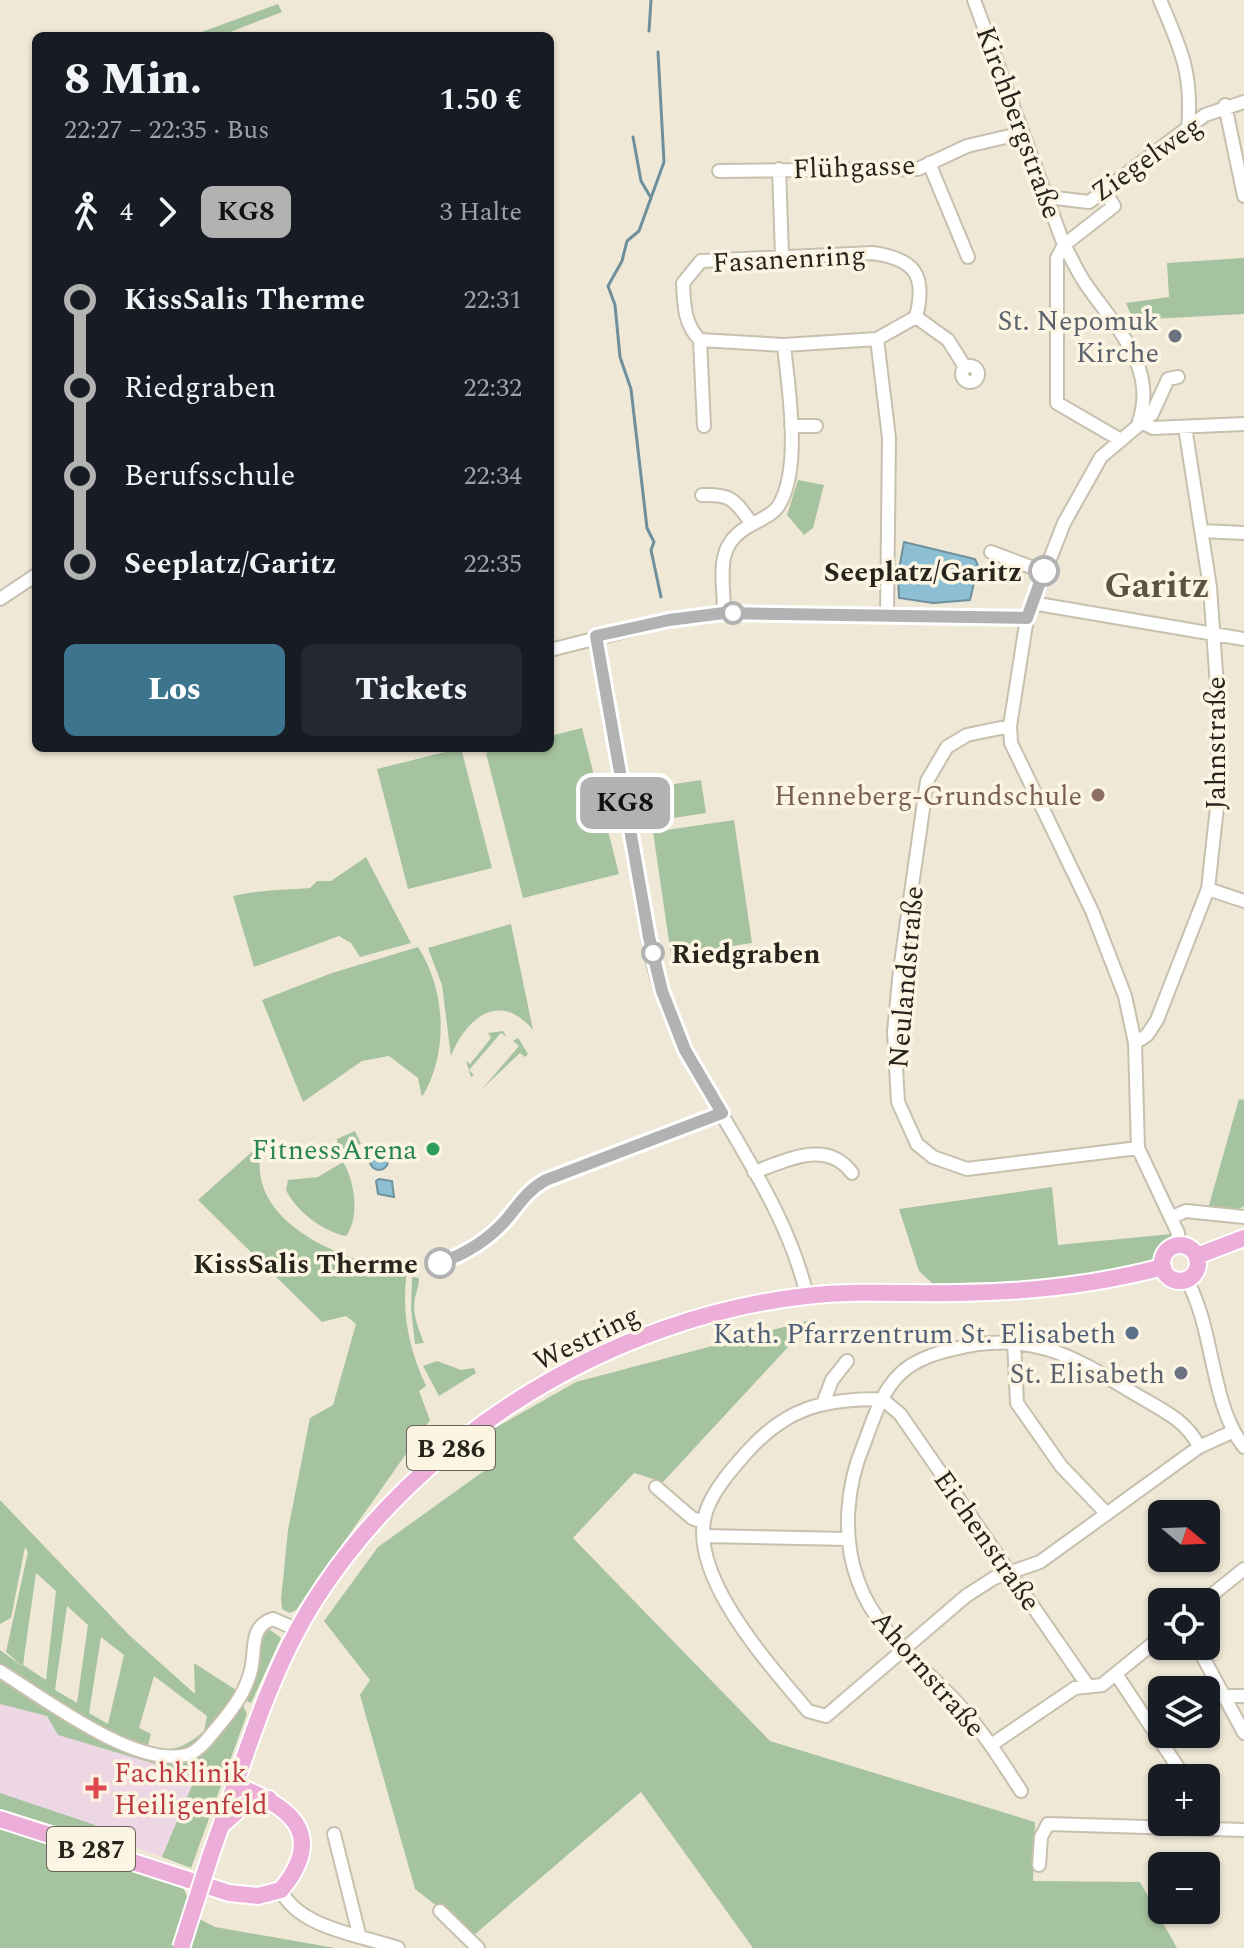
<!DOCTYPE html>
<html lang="de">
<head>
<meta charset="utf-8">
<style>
  body { margin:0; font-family:Spectral,serif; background:#242831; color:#f1f3f6; height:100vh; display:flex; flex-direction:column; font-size:30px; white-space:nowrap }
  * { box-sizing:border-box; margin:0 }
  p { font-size:26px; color:#9ea1a6 }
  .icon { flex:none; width:44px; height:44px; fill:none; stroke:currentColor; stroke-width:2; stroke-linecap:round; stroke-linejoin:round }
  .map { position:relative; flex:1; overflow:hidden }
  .side { position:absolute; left:32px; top:32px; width:522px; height:720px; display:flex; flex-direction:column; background:#171b24; border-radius:12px; box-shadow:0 2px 6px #0004 }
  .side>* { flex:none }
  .badge { padding:0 16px; border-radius:12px; font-size:28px; line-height:52px }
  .needle { width:52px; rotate:109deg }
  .buttons { position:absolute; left:1148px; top:1500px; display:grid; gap:16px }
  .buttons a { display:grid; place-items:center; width:72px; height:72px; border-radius:12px; background:#171b24; box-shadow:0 2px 6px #0004; font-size:40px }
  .map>.badge { position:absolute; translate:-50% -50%; box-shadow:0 0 0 4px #fff }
  .legs { display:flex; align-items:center; gap:12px; height:88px; padding:0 32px; font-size:26px }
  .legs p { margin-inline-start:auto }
  .overview { display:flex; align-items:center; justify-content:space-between; height:136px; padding:0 32px }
  h1 { font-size:44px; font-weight:800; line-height:60px }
  .cta { display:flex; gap:16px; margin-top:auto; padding:16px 32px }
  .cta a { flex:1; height:92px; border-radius:12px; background:#3d758f; color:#fff; font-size:32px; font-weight:800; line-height:92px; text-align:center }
  .cta a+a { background:#242831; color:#f1f3f6 }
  ul { padding:0 32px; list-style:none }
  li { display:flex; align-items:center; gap:28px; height:88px; font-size:30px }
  li i { display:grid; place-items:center; width:12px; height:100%; margin:0 10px; background:currentColor }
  li i::after { content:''; width:20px; height:20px; margin:-10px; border:6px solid; border-radius:50%; background:#171b24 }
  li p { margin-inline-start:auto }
  li:first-child i { background:linear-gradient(#0000 50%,currentColor 0) }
  li:last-child i { background:linear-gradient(currentColor 50%,#0000 0) }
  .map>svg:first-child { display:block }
</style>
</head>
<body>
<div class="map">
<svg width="1244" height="1948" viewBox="0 0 1244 1948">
  <rect width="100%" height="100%" fill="#f0e8d6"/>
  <path fill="#edd7e5" d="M0,1704L47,1716L58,1735L197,1776L162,1857L0,1799Z"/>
  <path fill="#a6c39f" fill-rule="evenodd" d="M278,4L282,12L220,36H191Z
    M1244,258V314L1133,320L1126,303L1169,297L1167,263Z
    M798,480L824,485L813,528L804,535L787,515Z
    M582,728L619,874L523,898L486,753L505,748H550V736Z
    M461,748L492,868L408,889L377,769Z
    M701,780L706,813L648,822L642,789Z
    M734,820L752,943L671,955L653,832Z
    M366,857L411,943L360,957L351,943L339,936L254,967L233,896C258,890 284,890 310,888L317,881H331Z
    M511,924L533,1030C500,990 466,1018 451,1056L442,985L428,948Z
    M418,947C446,990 449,1053 422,1097L418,1078L389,1056L362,1061L303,1102L262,1000L332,973Z
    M503,1031L507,1037L501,1033L469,1070L474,1075L471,1077L466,1061L470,1064L491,1038L488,1033Z
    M518,1038L528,1054L525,1057L520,1053L482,1089L519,1046L513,1041Z
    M1239,1099L1244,1100V1206L1232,1213L1208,1209Z
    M355,1131L361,1144L347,1149L337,1147V1139Z
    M263,1142C239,1223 346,1262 407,1272C401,1313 409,1349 426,1386L419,1391L430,1420L296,1610L290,1613L282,1609L281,1599L288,1530L310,1418L333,1405L356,1324L346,1316L322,1322L198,1200Z
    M343,1162C355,1181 360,1218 346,1236C322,1231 296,1211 286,1190L288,1180L318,1177Z
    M1052,1187L1058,1245L1171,1234L1174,1247C1170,1252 1167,1258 1162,1260C1106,1286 996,1280 933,1284L919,1271L899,1209Z
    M412,1277L419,1278C419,1286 417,1290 415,1298C412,1313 418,1328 424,1343L415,1344L411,1308Z
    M814,1319L663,1482L634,1473L573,1538L770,1741L1035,1822L1033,1881L1140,1882L1177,1948H753L641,1792L474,1935L415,1889L360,1695L370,1680L324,1621L378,1547L491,1466L472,1441L576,1382Z
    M437,1361L461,1370L474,1368L476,1373L439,1396L423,1366Z
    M0,1500L129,1635L195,1694L194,1663L236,1690L247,1714L191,1868L162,1857L196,1776L58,1735L47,1716L0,1704V1650L23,1667L6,1652L28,1552L25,1547L11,1618L0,1624ZM36,1573L56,1591L46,1680L23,1665ZM67,1606L88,1625L77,1703L55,1690ZM101,1637L124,1655L108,1724L89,1713ZM154,1676L207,1716L204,1731C185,1747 172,1754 148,1745L151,1734L139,1728Z
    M269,1629L281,1638L251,1703L245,1700L260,1665L262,1638Z
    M0,1793L95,1825L103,1840L0,1809Z
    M0,1826L182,1885L196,1917L215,1927L335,1948H0Z"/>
  <path fill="#8dbfd4" stroke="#6e909d" stroke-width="2" d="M904,542L975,559L978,566L970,600L933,603L899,598L898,575Z
    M370 1161a9 9 0 1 1 18 0a9 9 0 1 1-18 0Z
    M379,1179L392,1181L394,1197L378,1194L376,1181Z"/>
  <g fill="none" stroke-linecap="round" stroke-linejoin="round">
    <path stroke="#6e909d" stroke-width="3" d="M649,31L651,0
      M658,52L664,162L639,231L627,241L622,261L608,286L615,305L620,357L631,389L647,528L654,542L651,550L661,597
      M633,137L641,181L651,198"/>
    <g stroke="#c7c0ae" stroke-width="16">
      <path id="minor" d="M974,0L1064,245C1071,257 1077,271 1085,283C1113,324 1158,367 1139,421
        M1160,0C1181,49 1193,74 1188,129
        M1225,105L1244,196
        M929,163L968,257
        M779,169L782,255
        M719,171L918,169L967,146L1023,133
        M1105,192L1114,206L1064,245L1057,258V403L1119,439
        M1047,197L1089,202L1205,115L1244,102
        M873,253C914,259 927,274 916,317L877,339L784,345L700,340C684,324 684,305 683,283L701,261Z
        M916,317L948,340L965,367
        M877,339L889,438L887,616
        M700,340L704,426
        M962 374a8 8 0 1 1 16 0a8 8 0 1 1-16 0Z
        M1139,421L1153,428L1244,424
        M791,426H816
        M702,495C733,494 734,500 752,524
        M1201,531L1244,533
        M991,552L1044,572
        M0,599L36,575
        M1032,603L1244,639
        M724,613C724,577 713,546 749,526C759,520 773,515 779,505C802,467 788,387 784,345
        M596,636C609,712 622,788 636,864C644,911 649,962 667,1007C705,1106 783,1191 807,1296
        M550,650L669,620L724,613L1027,618
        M1010,726L967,735L947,747L927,781L900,970L894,1032L898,1102L917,1144L933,1157L967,1169L1138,1148
        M1208,889L1244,901
        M1135,1043L1147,1035L1157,1020L1208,889L1218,798V701L1210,587L1185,427
        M754,1172C788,1160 827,1139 852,1173
        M1172,1217L1186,1211L1244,1217
        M1177,1246L1178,1233L1138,1148L1135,1043L1125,996L1092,911L1011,743L1010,726L1027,618L1064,523L1101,457L1152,414L1168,379L1178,377
        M1187,1280C1215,1332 1210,1403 1244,1447
        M1014,1342L1017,1403L1061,1466L1107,1514
        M824,1401L832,1380L847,1361
        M656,1487L692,1518L703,1522
        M704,1536L848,1539
        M1203,1602L1244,1569
        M1197,1646L1244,1733
        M0,1671C42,1697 135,1768 186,1755C201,1751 211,1734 221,1723C234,1707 246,1691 251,1670C256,1650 249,1626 273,1619L298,1630
        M1116,1674L1185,1778
        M1088,1686L900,1414L882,1399C824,1399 787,1407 747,1452C732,1469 713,1490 706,1512C686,1575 771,1666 808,1711L826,1716L966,1596L994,1578L1040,1562L1199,1447L1234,1431
        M1225,1696H1244
        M991,1745L1075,1688L1102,1685L1162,1636
        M1021,1791C1002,1762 984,1733 961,1707C925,1667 876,1633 858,1581C842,1538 846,1486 864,1444C873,1420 881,1392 900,1374C913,1361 936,1353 954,1349C1027,1330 1070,1354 1130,1391C1156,1407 1187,1419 1199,1447
        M1206,1811L1209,1815
        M334,1834L359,1934
        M1039,1865L1041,1837L1048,1824L1244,1830
        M281,1890C298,1928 361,1935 398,1948
        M440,1911L478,1948"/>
    </g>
    <g stroke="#fff" stroke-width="20">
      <path id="major" d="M1162 1263a18 18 0 1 1 36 0a18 18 0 1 1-36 0Z
        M1197,1256L1244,1238
        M0,1819L229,1893L258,1896L281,1890C328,1833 289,1805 234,1785
        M224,1823L243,1806L269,1799
        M211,1854C242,1769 265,1680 313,1603C418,1436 611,1318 806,1296C857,1290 909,1294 961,1293C1027,1292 1099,1284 1163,1267"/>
    </g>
    <use href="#minor" stroke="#fff" stroke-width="12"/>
    <use href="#major" stroke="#ecaed9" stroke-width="16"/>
    <g stroke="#fff" stroke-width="20" stroke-linecap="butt">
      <path id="major-bridge" d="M181,1948L211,1854"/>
    </g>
    <use href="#major-bridge" stroke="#ecaed9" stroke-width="16"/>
  </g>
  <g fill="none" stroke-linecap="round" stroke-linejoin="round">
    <g stroke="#fff" stroke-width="18">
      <path id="line-1" d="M440,1263C465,1254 487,1241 505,1221C518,1206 527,1190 546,1180L722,1113L685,1050L662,991L649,937L596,636L669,620L724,613L1027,618L1044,571"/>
    </g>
    <use href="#line-1" stroke="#b3b2b2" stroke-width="12"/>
  </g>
  <g fill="#6b7280" stroke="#fdf5e3" stroke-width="3">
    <circle cx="1175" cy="336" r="8"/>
    <circle cx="1181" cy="1373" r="8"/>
  </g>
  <g fill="#fff" stroke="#b3b2b2" stroke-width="4">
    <circle cx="1044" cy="571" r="14"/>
    <circle cx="733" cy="613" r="10"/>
    <circle cx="653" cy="953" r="10"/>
    <circle cx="440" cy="1263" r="14"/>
  </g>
  <circle fill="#8d6e63" stroke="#fdf5e3" stroke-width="3" cx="1098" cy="795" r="8"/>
  <circle fill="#2e9e5b" stroke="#fdf5e3" stroke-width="3" cx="433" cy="1149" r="8"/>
  <circle fill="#5c6f8a" stroke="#fdf5e3" stroke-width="3" cx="1132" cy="1333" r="8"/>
  <path fill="#e0444e" stroke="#fdf5e3" stroke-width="3" d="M92 1776h8v8h8v8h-8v8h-8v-8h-8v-8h8z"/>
  <g text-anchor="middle" stroke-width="7" stroke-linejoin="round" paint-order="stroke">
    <g fill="#fdf5e3" stroke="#676358" stroke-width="2">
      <rect x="407" y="1426" width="88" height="44" rx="6"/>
      <rect x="47" y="1827" width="88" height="44" rx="6"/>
    </g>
    <g font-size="26" font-weight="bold" fill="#27241d">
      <text x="451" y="1457">B 286</text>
      <text x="91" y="1858">B 287</text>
    </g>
    <g font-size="28" fill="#27241d" stroke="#fdf5e3">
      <text transform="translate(1020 122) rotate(70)" y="10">Kirchbergstraße</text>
      <text transform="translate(1146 158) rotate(-35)" y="10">Ziegelweg</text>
      <text transform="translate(854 166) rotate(-2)" y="10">Flühgasse</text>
      <text transform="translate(789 258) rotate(-3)" y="10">Fasanenring</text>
      <text transform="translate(1215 743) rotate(-90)" y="10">Jahnstraße</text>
      <text transform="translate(905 977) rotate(-85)" y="10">Neulandstraße</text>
      <text transform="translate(586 1337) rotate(-26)" y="10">Westring</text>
      <text transform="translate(988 1540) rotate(55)" y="10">Eichenstraße</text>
      <text transform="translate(929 1673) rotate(49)" y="10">Ahornstraße</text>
    </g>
    <g font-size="28" fill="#5b616d" stroke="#fdf5e3" text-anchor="end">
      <text x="1159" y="330">St. Nepomuk<tspan x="1159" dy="32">Kirche</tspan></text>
      <text x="1165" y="1383">St. Elisabeth</text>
    </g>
    <g font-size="28" font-weight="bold" fill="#27241d" stroke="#fdf5e3" text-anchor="end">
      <text x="1022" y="581">Seeplatz/Garitz</text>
      <text x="671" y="963" text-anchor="start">Riedgraben</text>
      <text x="418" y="1273">KissSalis Therme</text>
    </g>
    <g font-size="28" fill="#785e54" stroke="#fdf5e3" text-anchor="end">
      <text x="1082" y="805">Henneberg-Grundschule</text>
    </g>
    <g font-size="28" fill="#27864d" stroke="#fdf5e3" text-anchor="end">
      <text x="417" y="1159">FitnessArena</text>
    </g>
    <g font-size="28" fill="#4e5e75" stroke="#fdf5e3" text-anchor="end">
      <text x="1116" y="1343">Kath. Pfarrzentrum St. Elisabeth</text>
    </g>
    <g font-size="28" fill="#be3a42" stroke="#fdf5e3" text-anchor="start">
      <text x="114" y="1782">Fachklinik<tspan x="114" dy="32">Heiligenfeld</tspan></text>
    </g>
    <g font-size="36" font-weight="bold" fill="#595344" stroke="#fdf5e3">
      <text x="1157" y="597">Garitz</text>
    </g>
  </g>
</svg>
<div class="buttons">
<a><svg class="needle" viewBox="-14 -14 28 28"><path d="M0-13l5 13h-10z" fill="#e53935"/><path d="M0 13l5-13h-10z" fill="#9ea1a6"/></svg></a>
<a><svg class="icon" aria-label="locate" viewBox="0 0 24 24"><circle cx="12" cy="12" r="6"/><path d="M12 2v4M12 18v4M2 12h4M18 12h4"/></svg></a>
<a><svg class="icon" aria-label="layers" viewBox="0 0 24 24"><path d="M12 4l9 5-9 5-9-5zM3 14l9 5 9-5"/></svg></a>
<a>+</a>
<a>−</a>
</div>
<b class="badge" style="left:625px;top:803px;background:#b3b2b2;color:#111">KG8</b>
<section class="side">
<div class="overview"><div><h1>8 Min.</h1><p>22:27 – 22:35 · Bus</p></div><b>1.50 €</b></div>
<div class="legs"><svg class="icon" aria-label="walk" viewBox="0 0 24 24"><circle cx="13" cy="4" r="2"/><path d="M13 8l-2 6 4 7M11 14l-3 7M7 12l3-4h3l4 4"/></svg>4<svg class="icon" aria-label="forward" viewBox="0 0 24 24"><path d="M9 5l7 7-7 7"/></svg><b class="badge" style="background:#b3b2b2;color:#111">KG8</b><p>3 Halte</p></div>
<ul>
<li><i style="color:#b3b2b2"></i><b>KissSalis Therme</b><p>22:31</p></li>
<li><i style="color:#b3b2b2"></i><span>Riedgraben</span><p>22:32</p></li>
<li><i style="color:#b3b2b2"></i><span>Berufsschule</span><p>22:34</p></li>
<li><i style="color:#b3b2b2"></i><b>Seeplatz/Garitz</b><p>22:35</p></li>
</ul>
<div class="cta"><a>Los</a><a>Tickets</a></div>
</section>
</div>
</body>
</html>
